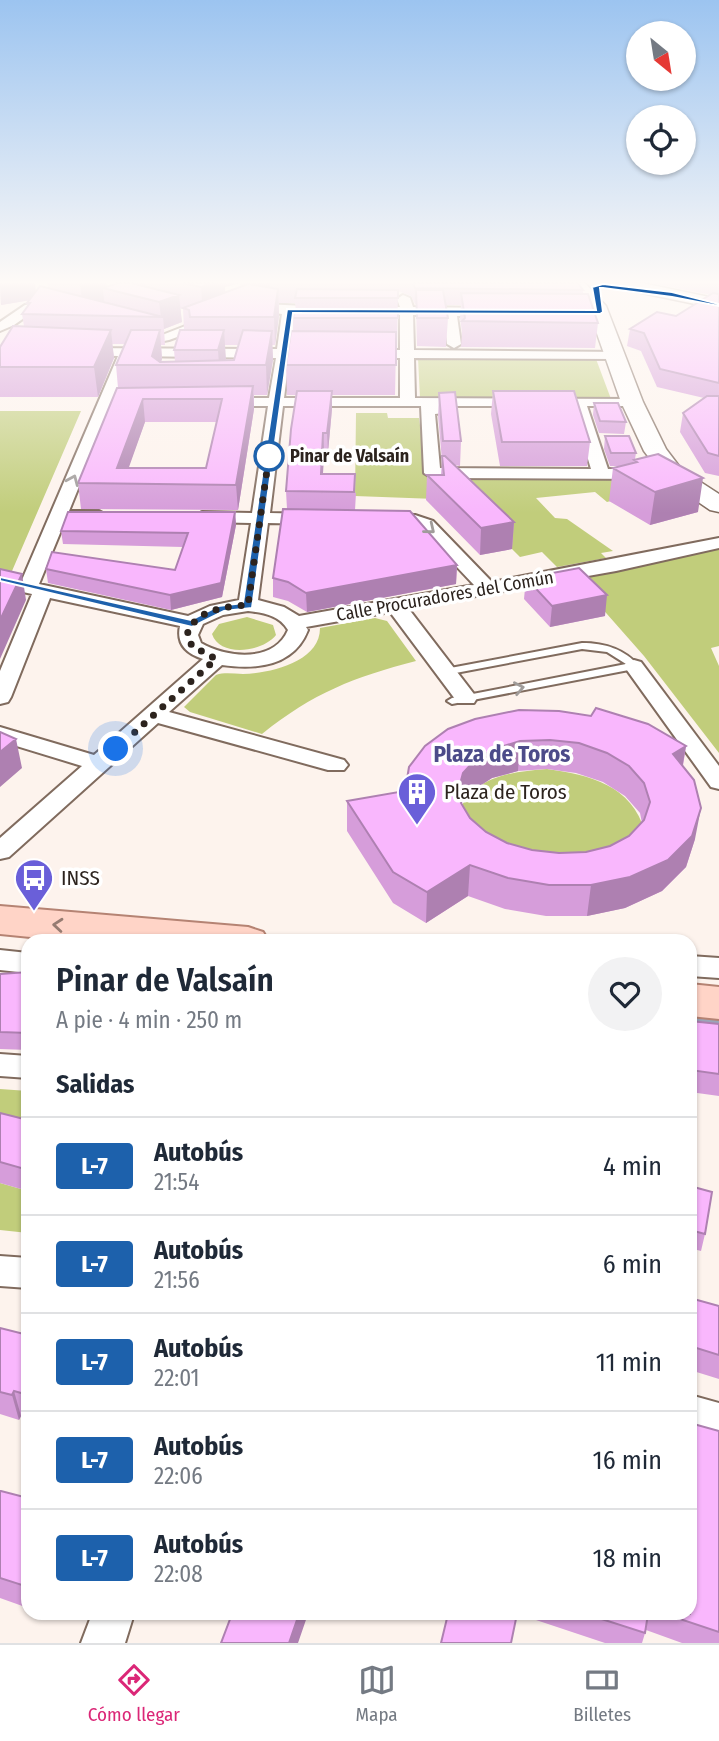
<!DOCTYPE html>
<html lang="es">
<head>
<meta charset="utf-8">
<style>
  body { margin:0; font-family:"Fira Sans Condensed",sans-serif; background:#f2f2f3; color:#1f2937; height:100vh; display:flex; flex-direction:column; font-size:26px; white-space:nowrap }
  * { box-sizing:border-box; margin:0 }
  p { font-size:23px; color:#747a83 }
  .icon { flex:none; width:38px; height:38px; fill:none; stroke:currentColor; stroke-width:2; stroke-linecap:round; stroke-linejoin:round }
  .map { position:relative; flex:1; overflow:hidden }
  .panel { position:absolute; left:21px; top:934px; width:676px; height:686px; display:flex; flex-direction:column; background:#fff; border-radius:21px; box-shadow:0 2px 5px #0004 }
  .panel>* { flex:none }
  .badge { padding:0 14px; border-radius:5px; font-size:24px; line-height:46px }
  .needle { width:46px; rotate:150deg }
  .controls { position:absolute; left:626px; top:21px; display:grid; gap:14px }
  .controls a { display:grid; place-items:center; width:70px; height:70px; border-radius:50%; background:#fff; box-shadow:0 2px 5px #0004; font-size:35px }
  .you { position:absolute; width:35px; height:35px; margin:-18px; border:5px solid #fff; border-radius:50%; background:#1a73e8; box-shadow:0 0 0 10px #1a73e833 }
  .map>.badge { position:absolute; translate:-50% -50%; box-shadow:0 0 0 4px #fff }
  h2 { padding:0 35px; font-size:26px; line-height:63px }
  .round { display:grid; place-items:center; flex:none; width:74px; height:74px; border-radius:37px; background:#f2f2f3 }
  .overview { display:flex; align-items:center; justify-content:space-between; height:119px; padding:0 35px }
  h1 { font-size:33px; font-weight:600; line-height:52px }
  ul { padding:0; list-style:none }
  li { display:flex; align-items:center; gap:21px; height:98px; padding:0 35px; border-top:2px solid #e0e1e3 }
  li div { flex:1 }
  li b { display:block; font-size:26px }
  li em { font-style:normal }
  li .badge { min-width:77px; font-weight:700; text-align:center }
  .dock { display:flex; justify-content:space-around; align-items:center; height:98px; border-top:2px solid #e0e1e3; background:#fff; font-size:19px; color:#747a83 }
  .dock a { display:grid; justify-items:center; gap:4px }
  .dock .current { color:#db2777 }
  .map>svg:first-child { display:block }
</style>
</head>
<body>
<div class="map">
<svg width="719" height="1643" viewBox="0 0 719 1643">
  <rect width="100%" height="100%" fill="#fdf3ed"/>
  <path fill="#c1cd7b" d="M418,358L596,359L611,399L420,398Z
    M0,411H81L12,571L0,570Z
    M356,413H387L388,418H419L427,476L639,477L633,495L607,502L595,492L536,498L555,518L567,519L613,551L601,553L606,558L557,567L542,552L520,557L463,500L355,496Z
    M719,547V646L711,648L719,666V753L644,656L577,580L596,574Z
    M247,617L273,625L276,635C263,652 220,658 212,634L219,624Z
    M375,618L387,621L416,661C354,677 313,693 262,734L190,712L184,707L216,675C225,672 234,674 243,674C271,673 320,662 320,628Z
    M547,769C590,775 632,785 645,832L582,883L457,818C469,777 509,772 547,769Z
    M0,1089L28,1091V1116L20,1128H0Z
    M0,1183L28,1191V1233L0,1230Z"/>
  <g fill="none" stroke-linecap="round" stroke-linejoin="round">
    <path stroke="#9ba4b9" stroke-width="9" d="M690,1021L719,1023"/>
    <g stroke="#806b5e" stroke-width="4">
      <path id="lane" d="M582,643C605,643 624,649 639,666L634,669L452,704L447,701L452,698L626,664L607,652L582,649L445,675L440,672L445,669Z"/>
    </g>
    <g stroke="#806b5e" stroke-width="4">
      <path id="street" d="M403,295L410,298L413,307L494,308L500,312L494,316H457L461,344L454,348L447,344L444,315H413L414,350L622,352V358L617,359L414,358L415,398L637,399L639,402L637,405L632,406H587L608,469H646L654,474L646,479L432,478L424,473L421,406H283L270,513L312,514L321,519L312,524L268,523L258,600L284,607L299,616L474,585L421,529L412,525L381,523L378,519L387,514L415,515L433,521L492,582L719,538V548L616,571L408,608L477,698L474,703H458L390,612L306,627L308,630C294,666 257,670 222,665L169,712L344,760L348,765L344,770H328L158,723L9,857L0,859V838L82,766L0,741V727L94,755L203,659C187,654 176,644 180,626L50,598L11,697L8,702L0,704V671L32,594L0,587V575L22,580L118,356L81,355L74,351L76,348L277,349L282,314L242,309V303L326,307L332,311L331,314H295L291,349L321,350L328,354L321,358H289L284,398H400V358H364L357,354L364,350H400V315H366L360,311L366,307H400L397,299ZM132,356L276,358L269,398H222L215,402L222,406H268L252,513L202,512L193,517L202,522L251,523L239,600L210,606L188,616L39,584L65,521H99L108,516L99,511H69ZM455,406H572L591,469L440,468L435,414L454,412ZM248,611C264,613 279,615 288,630C274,663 227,658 201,643L198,635L203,624L223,615Z
        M36,303L64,307L65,310L59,314L34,311L14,325L0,331V322L25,305Z
        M216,314L221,315V321L169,340L164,341L157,337Z
        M634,660L641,662L719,766V789L711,787L624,666L627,662Z
        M0,950L28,953V973L0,970Z
        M690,956L719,958V978L690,976Z
        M0,1054L28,1056V1078L0,1076Z
        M0,1256L28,1258V1288L0,1286Z
        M690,1395L719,1403V1439L690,1431Z
        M92,1614H134L125,1643H81Z"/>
    </g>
    <g stroke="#806b5e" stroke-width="3">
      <path id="secondary" d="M570,283H585L606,306L643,402L666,449L682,470L719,494V512L710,510L666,480L644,451L621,402L588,308L571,289Z
        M609,283H642L719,299V309L618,288Z"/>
    </g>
    <g stroke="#b58373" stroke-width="4">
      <path id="primary" d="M0,906L248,927L263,932L269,942H81L0,934Z
        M690,984L719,987V1019L690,1016Z"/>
    </g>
    <use href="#lane" fill="#fff" fill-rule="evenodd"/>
    <use href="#street" fill="#fff" fill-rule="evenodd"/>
    <use href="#secondary" fill="#fff" fill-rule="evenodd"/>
    <use href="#primary" fill="#ffd4c7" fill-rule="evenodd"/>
  </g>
  <path fill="#d69dda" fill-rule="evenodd" d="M0,283L36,291L48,288L47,283H106L107,287L118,283H240L225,287V292L241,286L240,283H578L583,290V294L598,323L595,348L461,347L462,332L460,318L461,305H445L448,318L446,347L417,346L416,304H415L411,296L398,291L397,346H396L395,395H332V409L328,452L324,451L323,474L356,493L355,510L457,565L456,584L307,612L288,601L273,597V578L287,509L286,491L296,395H287L286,365L293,331V318L296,311L295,303H279V316L275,345H272L273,360L267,395H254V409L238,510L81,509L78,483L118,388L116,365L125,344H112L114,358L98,397H0V347L24,326L22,314L28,306L27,303L30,300L1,305ZM180,308L183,309L184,330L174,350L175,362H161L162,359L161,345H165L164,329L182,322ZM225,345H239L234,360H225ZM145,422H217L206,468H128Z
    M651,283H719V476L705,473L680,432L683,413L704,398L657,387L641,351L627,346L630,329L676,316L711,295Z
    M493,391L590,442L587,466H500L491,414Z
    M439,393L461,441L460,466L455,465L514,522L512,549L480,555L426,500L427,475H441L442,460L438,416Z
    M594,403L626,422L624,434L599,433L593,415Z
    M605,436L636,453L635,459L698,512L650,525L609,501L613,468L619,466H610L604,449Z
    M235,512L236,525L222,597L171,610L48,583L46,569L175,570L183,547L63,544L61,531Z
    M526,578L605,616L550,627L524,599Z
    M519,710L686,746L683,766L695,839L686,867L662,891L625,908L587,916H546L505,909L468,896L426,923L393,903L347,831V801L405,791ZM547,769L576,773L603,782L625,796L640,813L642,823L629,836L610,846L586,852L559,853L532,850L507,843L486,832L470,818L461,804L472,791L492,778L518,771Z
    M28,972V1050L0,1049V974Z
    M690,1021L719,1024V1096L690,1092Z
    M0,1113L28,1120V1191L0,1183Z
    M690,1186L705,1234L701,1251L690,1248Z
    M690,1298L719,1306V1379L690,1370Z
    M0,1328L28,1335V1418L21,1416L19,1420L0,1414Z
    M719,1431V1643H682L646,1630L642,1643H605L518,1614H448H690Z
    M0,1491L28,1498V1608L0,1598Z"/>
  <path fill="#ae80b1" d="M0,283H35L36,292L31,300L1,305Z
    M80,283H106L107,289L103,288L104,301L83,309Z
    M128,283H145L146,286Z
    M213,283H240L225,287L226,306L203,314L201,287Z
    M246,283H270V289L247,297Z
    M278,289L279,316L275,345L274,317Z
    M179,295L182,322L164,329L163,317H161L159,302Z
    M111,330L114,358L98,397L94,367Z
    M160,330L162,359L160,365L152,356Z
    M224,330L226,359L224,365H219L218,350Z
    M272,331L273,360L267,395L266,365Z
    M253,386L254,409L238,510L236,485Z
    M332,391V409L328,452L327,433Z
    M143,399L145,422L123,484L117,468Z
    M323,433L324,451L322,494L321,474Z
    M703,478L698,512L650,525L655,492Z
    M235,512L236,525L222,597L171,610L170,595Z
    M514,522L512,549L480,555L481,528Z
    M457,565L456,584L307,612L306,593Z
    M22,574L26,600L0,659V620Z
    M607,595L605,616L550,627L552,606Z
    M16,739L22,768L0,787V752Z
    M520,741L518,771L492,778L472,791L461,803L459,788L463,773L474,761L494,749Z
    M686,746L681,775L673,754Z
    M701,808L695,839L686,867L662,891L625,908L587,916L591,885Z
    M470,865L468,896L426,923L427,892Z
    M14,1391L21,1416L19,1420L12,1395Z
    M299,1614H308L298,1643H289Z"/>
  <path fill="#f9b7fd" stroke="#ae80b1" stroke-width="2" fill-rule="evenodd" d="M118,283H131L179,295L159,302L103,288Z
    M183,283H213L201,287Z
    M413,283H578L583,290L415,288Z
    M248,284L278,289L274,317H190L189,310L183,308Z
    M40,286L163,317L22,314L30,303H27Z
    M297,289L398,290V298H295Z
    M416,290H443L448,318H417Z
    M461,293L588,294L598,323L462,321L465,318Z
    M713,293L719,294V383L660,369L644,333L630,329L657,312L676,316Z
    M294,311H398V318H293Z
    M13,326L111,330L94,367H0V347Z
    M131,330H160L152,356L160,362L234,360L243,330L272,331L266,365H116Z
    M180,330H224L218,350H174Z
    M291,331L396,332V365H286Z
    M253,386L236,485L78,483L117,388ZM143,399H222L206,468H117Z
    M297,391H332L327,433H323L321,474H355L354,492L286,491L291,429Z
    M493,391H574L590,442H502Z
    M455,392L461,441H443L439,393Z
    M707,396H719V456L708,453L683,413Z
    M594,403H618L626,422L600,421Z
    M605,436H629L636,453H611Z
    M658,454L703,478L655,492L613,468L637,462L634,460Z
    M442,456H445L514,522L481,528L427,475H444Z
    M283,509L410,511L457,565L306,593L288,582L273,578Z
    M68,512H235L221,583L170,595L46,569L52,552L175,570L188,533L61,531Z
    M579,568L607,595L552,606L526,578Z
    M0,569L22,574L0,620Z
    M596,708L648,724L686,746L673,754L694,780L701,808L692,836L668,860L630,877L591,885H549L508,878L470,865L427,892L393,872L347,801L405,791L409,767L425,746L448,729L475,719L519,710L559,711L591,716ZM550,740L579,743L607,753L629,766L644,783L650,802L644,820L629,836L610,846L586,852L559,853L532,850L507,843L486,832L470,818L461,803L459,788L463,773L474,761L494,749L520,741Z
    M0,732L16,739L0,752Z
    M28,972V1033L0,1032V974Z
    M690,1021L719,1024V1074L690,1070Z
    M0,1113L28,1120V1170L0,1162Z
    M690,1186L712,1192L705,1234L690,1230Z
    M690,1298L719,1306V1355L690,1346Z
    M0,1328L28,1335V1395L14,1391L12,1395L0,1392Z
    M690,1423L719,1431V1632L665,1614H690Z
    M0,1491H1L28,1498V1587L0,1578Z
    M232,1614H299L289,1643H221Z
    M448,1614H517L511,1643H441Z
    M586,1614H648L645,1633Z"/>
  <defs><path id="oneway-chevron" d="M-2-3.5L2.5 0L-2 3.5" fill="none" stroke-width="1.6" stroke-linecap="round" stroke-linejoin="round" transform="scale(1.75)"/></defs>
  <g stroke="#a09c9a">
    <use href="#oneway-chevron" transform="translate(73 480) rotate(-67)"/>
    <use href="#oneway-chevron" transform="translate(430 529) rotate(39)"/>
    <use href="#oneway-chevron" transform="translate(519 688) rotate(-11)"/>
  </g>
  <use stroke="#967c72" href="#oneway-chevron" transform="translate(58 925) rotate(-175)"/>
  <linearGradient id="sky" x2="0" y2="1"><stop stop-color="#9cc4f0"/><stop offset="0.55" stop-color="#fefaf7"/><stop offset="1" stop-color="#fefaf7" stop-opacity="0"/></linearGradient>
  <rect width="719" height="513" fill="url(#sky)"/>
  <path fill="#1d61ac" stroke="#fff" stroke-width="2" d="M603,284L672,292L719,304V306L672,297L603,288H600L603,312L600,314L293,313L252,608L224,611L192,627L0,581V577L191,620L218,606L243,603L287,309L596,310L592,287Z"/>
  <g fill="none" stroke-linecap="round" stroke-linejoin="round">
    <path stroke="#2c231e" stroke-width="7" stroke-dasharray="0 12.6" d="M116,749L216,659L192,646L187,635C194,610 226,606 248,605L269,456"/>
  </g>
  <defs>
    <g id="building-pin" transform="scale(2.0125)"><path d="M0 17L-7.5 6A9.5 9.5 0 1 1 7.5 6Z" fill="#6a5fd9" stroke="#fff"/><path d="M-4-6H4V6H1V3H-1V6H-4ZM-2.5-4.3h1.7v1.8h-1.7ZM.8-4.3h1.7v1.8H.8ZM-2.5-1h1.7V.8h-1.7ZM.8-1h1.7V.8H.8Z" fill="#fff"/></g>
    <g id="bus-pin" transform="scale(2.0125)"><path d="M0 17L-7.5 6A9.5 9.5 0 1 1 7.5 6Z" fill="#6a5fd9" stroke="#fff"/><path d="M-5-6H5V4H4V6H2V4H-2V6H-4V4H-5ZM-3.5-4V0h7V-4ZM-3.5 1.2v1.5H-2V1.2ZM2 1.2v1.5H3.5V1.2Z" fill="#fff"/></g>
  </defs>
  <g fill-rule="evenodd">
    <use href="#building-pin" x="417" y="792"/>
    <use href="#bus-pin" x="34" y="878"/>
  </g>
  <circle fill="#fff" stroke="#1d61ac" stroke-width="3.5" cx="269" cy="456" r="14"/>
  <g text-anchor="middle" stroke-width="7" stroke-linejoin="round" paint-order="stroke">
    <g font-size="18" font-weight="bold" fill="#2c231e" stroke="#fff" text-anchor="start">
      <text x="290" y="462">Pinar de Valsaín</text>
    </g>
    <g font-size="18" fill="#2c231e" stroke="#fff">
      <text transform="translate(445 596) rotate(-10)" y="6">Calle Procuradores del Común</text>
    </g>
    <g font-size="21" fill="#2c231e" stroke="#fff" text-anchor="start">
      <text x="444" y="799">Plaza de Toros</text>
      <text x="61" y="885">INSS</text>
    </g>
    <g font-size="23" font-weight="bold" fill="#4c4b89" stroke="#fff">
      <text x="502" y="762">Plaza de Toros</text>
    </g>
  </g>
</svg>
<div class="controls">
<a><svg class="needle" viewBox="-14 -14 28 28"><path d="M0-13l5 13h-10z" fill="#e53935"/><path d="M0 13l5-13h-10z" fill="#747a83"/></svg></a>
<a><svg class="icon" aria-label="locate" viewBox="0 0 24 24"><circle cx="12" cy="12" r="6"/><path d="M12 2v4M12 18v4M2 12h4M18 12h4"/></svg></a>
</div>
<div class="you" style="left:116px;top:749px"></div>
<section class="panel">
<div class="overview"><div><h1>Pinar de Valsaín</h1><p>A pie · 4 min · 250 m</p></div><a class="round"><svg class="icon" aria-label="heart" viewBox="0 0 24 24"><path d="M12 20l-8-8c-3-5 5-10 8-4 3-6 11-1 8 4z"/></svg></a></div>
<h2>Salidas</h2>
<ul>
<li><span class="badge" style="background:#1d61ac;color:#fff">L-7</span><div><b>Autobús</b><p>21:54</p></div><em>4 min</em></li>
<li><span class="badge" style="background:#1d61ac;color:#fff">L-7</span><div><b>Autobús</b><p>21:56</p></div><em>6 min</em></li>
<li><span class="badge" style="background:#1d61ac;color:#fff">L-7</span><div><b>Autobús</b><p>22:01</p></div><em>11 min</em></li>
<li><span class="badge" style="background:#1d61ac;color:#fff">L-7</span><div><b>Autobús</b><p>22:06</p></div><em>16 min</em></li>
<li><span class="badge" style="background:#1d61ac;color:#fff">L-7</span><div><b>Autobús</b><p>22:08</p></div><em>18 min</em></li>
</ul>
</section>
</div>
<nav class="dock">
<a class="current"><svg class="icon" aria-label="directions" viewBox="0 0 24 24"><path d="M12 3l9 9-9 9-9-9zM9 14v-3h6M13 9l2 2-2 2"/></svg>Cómo llegar</a>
<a><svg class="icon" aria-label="map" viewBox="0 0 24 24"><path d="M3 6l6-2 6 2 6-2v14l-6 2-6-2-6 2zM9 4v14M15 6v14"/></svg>Mapa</a>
<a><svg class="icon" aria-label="tickets" viewBox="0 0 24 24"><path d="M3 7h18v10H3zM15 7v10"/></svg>Billetes</a>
</nav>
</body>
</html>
